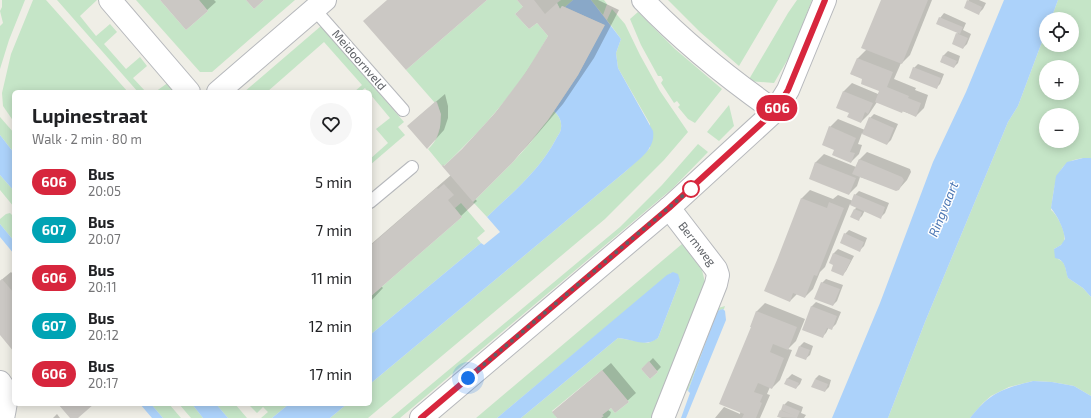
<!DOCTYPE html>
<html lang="en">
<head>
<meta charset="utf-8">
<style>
  body { margin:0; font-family:"Exo 2",sans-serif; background:#f6f6f6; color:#202124; height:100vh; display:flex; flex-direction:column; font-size:15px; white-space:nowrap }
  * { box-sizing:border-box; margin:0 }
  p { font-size:13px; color:#757577 }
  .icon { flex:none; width:22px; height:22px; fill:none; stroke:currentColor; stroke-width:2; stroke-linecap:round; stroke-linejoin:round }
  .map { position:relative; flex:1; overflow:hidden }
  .drawer { position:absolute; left:12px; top:90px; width:360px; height:316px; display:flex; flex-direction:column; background:#fff; border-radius:6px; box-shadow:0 2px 10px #0003 }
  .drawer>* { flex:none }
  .badge { padding:0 8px; border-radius:13px; font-size:14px; line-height:26px }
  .controls { position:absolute; left:1039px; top:12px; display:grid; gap:8px }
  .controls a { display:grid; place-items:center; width:40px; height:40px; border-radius:50%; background:#fff; box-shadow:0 2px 10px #0003; font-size:20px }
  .you { position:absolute; width:20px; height:20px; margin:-10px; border:3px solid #fff; border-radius:50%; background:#1a73e8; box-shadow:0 0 0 6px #1a73e833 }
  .map>.badge { position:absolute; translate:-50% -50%; box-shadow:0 0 0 2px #fff }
  .round { display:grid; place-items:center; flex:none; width:42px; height:42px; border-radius:21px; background:#f6f6f6 }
  .summary { display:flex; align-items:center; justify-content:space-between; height:68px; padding:0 20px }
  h1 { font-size:19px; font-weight:700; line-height:30px }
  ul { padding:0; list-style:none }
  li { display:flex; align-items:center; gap:12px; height:48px; padding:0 20px }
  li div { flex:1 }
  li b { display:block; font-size:15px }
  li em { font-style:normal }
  li .badge { min-width:44px; font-weight:700; text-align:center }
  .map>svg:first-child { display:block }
</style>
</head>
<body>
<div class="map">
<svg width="1091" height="418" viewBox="0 0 1091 418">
  <rect width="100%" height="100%" fill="#efeee6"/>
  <path fill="#c5e5c7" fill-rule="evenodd" d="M2,0H25L9,40L0,69V26L3,23L0,11L2,7Z
    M33,0H46L128,92H14V122L3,106L2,93L11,54Z
    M57,0H97L80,16L96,36L110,24L117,32L104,44L126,69L140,57L147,66L133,78L146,92H138Z
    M136,0H160L186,30L208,11L199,0H246L254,9L264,0H295L212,72H200Z
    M487,0H517L523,7L515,14L529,29L537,23L548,36C537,55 525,75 511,93C491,119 468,143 444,166L443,165L442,166L428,149C442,137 443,118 437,102L435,103L406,70Z
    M561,0H573L565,7L562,6L560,9L557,3Z
    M591,0H604L607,4L603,15Z
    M668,0H778L739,66L700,32Z
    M797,0H812L792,52L774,83L748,81L788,13Z
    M1058,0H1091V158C1055,156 1055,183 1051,210C1057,214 1067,234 1064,241C1063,245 1057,247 1054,249L1058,259L1063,262L1065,266L1068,278L1083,288L1091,297V396L1074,386L1052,382L1033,381L1009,387L991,396L983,403L970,418H888L925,322L1008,122L1018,106L1046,31V45H1072V19H1051ZM1046,67H1072V93H1046ZM1046,115H1072V141H1046Z
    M612,9L625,24L640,55L660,91L688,132L664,160L605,219L368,418H330L347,404H370V384L626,171L650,148V124L618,68L616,53L621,39L607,20Z
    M638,12L675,49L722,89L695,123L688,119L678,107L680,105L677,101L674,103L661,83L663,80L661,76H658L641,45L630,19Z
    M321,26L404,122L398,127L405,135L370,165V159L388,143L376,129L390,118L370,94V92H368L365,88L360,92H354L362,85L324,42L267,92H244Z
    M169,82L177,92H155Z
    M729,105L734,126L719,141L707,132Z
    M554,111C559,116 562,121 561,128C561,132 558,135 556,139C540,170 512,193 487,217L473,202L513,162L531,142Z
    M0,117L14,133V153L0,135Z
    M698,144L708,152L673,188L400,418H391L620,227L662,185Z
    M0,175L14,191V207L0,190Z
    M461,203L485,231L477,238L481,243L370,335V297L462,217L455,208Z
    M10,213L14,217V241L0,224V219L6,214Z
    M682,244L702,270L705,282L652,418H601L603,416L602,415L611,408L615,413L629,402L602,370L552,411L557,418H521L618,338L648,343L658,338L680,281L671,273L497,418H476ZM649,362L658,372L650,379L641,369Z
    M725,306L724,309L717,311L688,391L690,393L685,388L715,309Z
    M151,404H169L181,418H163Z
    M179,404H192L203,418H191Z
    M216,404H235L247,418H228Z
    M248,404H289L272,418H261L268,412L263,407L257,413Z"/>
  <path fill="#acd2fa" d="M573,0H591L621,39L616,53L618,68L653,131C656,149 638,160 626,171L370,384V335L481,243L484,245L500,232L487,217C512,193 540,170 556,139C558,135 561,132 561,128C562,121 559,116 554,111L578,75L604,25L565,7Z
    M1004,0H1058L1051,19H1046V31L1018,106L1008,122L925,322L888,418H832L880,303L933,162L966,92Z
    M0,135L14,153V191L0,175Z
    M1083,158H1091V297L1083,288L1068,278C1065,269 1066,260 1055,258L1054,249L1061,245L1065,239C1063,227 1058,217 1051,208L1056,176L1067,162Z
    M0,224L14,241V254L0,237Z
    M673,272L678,274L680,281L658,338C645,348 632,339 618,338L521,418H497L667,275Z
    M723,309L725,311L726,320L686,418H681L690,393L688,391L717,311Z
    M1033,381L1052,382L1074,386L1091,396V418H970C991,392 1001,389 1033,381Z
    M140,404H151L163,418H152Z
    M192,404H216L228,418H203Z
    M289,404H347L330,418H272Z"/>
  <path fill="#0003" d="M161,0H214L216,2L186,29Z
    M518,0H598L619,10L594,58L563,104L528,145L475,199L477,201L461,216L381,286L383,288L370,302V245L451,175L480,131L512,93L550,36L537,21L516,14L524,6Z
    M882,0H932L910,55L902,63H901L894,79L916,88L915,90L928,95L924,108L916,116L877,102L869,114L861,122L850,112L838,107L844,91L852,83L878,94L880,91L864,79L851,74L858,58L867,49Z
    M969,0H979L986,3L983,9L979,13L968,1Z
    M944,13L966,23L963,30L971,34L967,44L963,48L953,43L958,32L940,18Z
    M948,51L960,56L958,63L954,67L941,62L944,55Z
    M918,64L944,74L940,84L936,88L914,68Z
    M445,94L448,106V118L444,130L435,140L417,118Z
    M874,114L898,124L891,140L887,144L862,133L858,144L862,145L859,154L851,162L835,149L830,127L838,119L865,130L870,118Z
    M867,152L910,169L911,172L907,180L899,189L860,177L857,186L849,194L810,178L816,162L824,154L856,167L859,160Z
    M810,190L833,199L838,195L853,201L855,195L859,191L889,203L885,213L881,217L865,210L862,216L858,220L855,209L857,207L850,204L825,267L820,272L813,289L805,297L797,294L790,301L778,261L802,198Z
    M849,230L867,238L864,246L860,250L845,234Z
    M838,249L854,256L846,271L842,275L835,264L834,253Z
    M11,272L14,275V350L0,333V281Z
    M826,279L843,285L837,301L833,305L822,283Z
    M816,302L841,312L836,324L832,328L829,327L826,333L822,337L804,329L812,306Z
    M765,303L805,319L796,341L788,349L792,350L780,380L772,388L770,387L767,394L770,395L760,418H715L724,407L740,414L752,327L751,326L757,311Z
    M804,342L813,346L810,355L805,359L800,346Z
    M653,358L661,367L650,378L642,369Z
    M611,363L636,393L615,412L611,407L608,410L611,412L610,415L607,418H559L553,412Z
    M792,374L802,379L800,384L796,388L785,383L788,378Z
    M819,375L831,380L829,387L825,391L815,379Z
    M788,401L803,407L801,413L806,415L804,418H782L778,417L784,405Z
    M57,414L60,418H53Z"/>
  <path fill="#cbc8c4" d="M160,0H199L208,11L186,30Z
    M246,0H264L254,9Z
    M387,0H487L406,70L363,21Z
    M517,0H534L545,14L557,3L560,9L562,6L605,25L578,75L548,120L513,162L473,202L442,166L443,164L444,166L462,149L496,112L526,72L548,36L537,23L529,29L515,14L523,7Z
    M881,0H928L902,64L861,48Z
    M967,0L982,7L979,15L964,8Z
    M939,17L963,27L960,34L936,24Z
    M956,33L968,38L963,49L952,44Z
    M943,55L957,61L954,68L940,62Z
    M857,58L893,72L887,87L909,96L908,98L921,103L916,117L903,111L902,113L875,102L879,91L861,84L862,79L850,74Z
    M913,67L941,78L937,89L909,78Z
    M843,91L873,103L868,114L865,112L861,123L847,117L849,113L836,108Z
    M436,101L441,114L440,127L436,139L427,149L407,126Z
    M869,117L894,128L887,145L862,134Z
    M829,126L856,138L850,152L855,153L851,163L832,155L834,150L822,145Z
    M859,159L902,177L904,180L899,190L896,191L852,174Z
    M815,162L856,178L849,195L809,179Z
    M444,184L454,195L448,200L462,217L370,297V246L435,189L437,188L438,189Z
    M854,194L885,207L881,219L850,205Z
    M801,198L827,208L829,202L844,208L817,276L814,275L805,298L793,293L790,302L764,291L777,260Z
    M854,209L862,212L859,221L850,217Z
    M844,233L864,242L860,252L840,243Z
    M833,253L851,260L843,276L831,271L833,265L829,263Z
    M2,279L14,293V352L0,335V281Z
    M821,282L840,289L833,306L814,299Z
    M811,306L837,316L832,330L827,328L823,338L802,330Z
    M756,311L797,327L788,350L773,344L770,352L784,358L772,389L758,383L754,392L763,395L760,402L762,403L756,418H742L744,414L719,404L751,327H750Z
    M799,346L810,350L806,360L795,356Z
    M649,361L658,372L650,379L641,369Z
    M602,370L629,402L615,413L611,408L602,415L604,416L601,418H557L552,412Z
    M787,378L799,383L796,389L784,384Z
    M815,379L828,384L825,392L811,387Z
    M58,404H94L78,418H70Z
    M783,404L800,411L797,418L777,417L780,410L795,416L781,410Z"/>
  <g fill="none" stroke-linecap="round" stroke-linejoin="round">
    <g stroke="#b6b8bc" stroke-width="14">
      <path id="service" d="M314,9L403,110
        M370,202L412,167"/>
    </g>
    <g stroke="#b6b8bc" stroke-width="24">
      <path id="minor" d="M110,0L189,92
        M643,0C683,42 728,78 775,111
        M218,92L325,0
        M0,382C9,393 6,405 3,418
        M663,418L716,284L718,275L716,269L669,208"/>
    </g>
    <g stroke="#b6b8bc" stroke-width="24">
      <path id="tertiary" d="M421,418L669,208L775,111L788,90L825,0"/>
    </g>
    <use href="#service" stroke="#fff" stroke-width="12"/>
    <use href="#minor" stroke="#fff" stroke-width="22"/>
    <use href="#tertiary" stroke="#fff" stroke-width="22"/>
  </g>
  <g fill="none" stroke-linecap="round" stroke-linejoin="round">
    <g stroke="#fff" stroke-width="9">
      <path id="line" d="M421,418L669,208L775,111L788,90L825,0"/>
    </g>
    <use href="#line" stroke="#d7263d" stroke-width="6"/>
    <path stroke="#5e6166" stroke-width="4" stroke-dasharray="0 7.2" d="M468,378L692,188L691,189"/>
  </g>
  <circle fill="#fff" stroke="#d7263d" stroke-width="2" cx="691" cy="189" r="8"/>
  <g text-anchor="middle" stroke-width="3" stroke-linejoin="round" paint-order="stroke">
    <g font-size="12" fill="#5e6166" stroke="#fff">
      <text transform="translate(359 60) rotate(49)" y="4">Meidoornveld</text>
      <text transform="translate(697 244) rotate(52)" y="4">Bermweg</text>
    </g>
    <g font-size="13" font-style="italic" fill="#4c77b4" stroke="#fff">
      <text transform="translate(943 209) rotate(-68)" y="5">Ringvaart</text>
    </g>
  </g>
</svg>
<div class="controls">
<a><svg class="icon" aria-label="locate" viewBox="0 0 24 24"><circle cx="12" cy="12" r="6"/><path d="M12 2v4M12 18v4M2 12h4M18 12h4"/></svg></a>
<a>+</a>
<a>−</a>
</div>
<div class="you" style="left:468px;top:378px"></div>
<b class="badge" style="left:777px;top:108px;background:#d7263d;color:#fff">606</b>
<section class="drawer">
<div class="summary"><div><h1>Lupinestraat</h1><p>Walk · 2 min · 80 m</p></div><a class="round"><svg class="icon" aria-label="heart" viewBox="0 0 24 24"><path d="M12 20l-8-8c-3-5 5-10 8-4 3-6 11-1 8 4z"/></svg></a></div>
<ul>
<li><span class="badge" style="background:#d7263d;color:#fff">606</span><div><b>Bus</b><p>20:05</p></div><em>5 min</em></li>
<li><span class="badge" style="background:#00a3b4;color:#fff">607</span><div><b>Bus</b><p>20:07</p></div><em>7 min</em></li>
<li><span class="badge" style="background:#d7263d;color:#fff">606</span><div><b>Bus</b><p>20:11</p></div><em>11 min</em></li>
<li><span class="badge" style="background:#00a3b4;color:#fff">607</span><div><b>Bus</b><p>20:12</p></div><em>12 min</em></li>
<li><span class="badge" style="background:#d7263d;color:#fff">606</span><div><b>Bus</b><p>20:17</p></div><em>17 min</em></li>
</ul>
</section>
</div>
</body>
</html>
